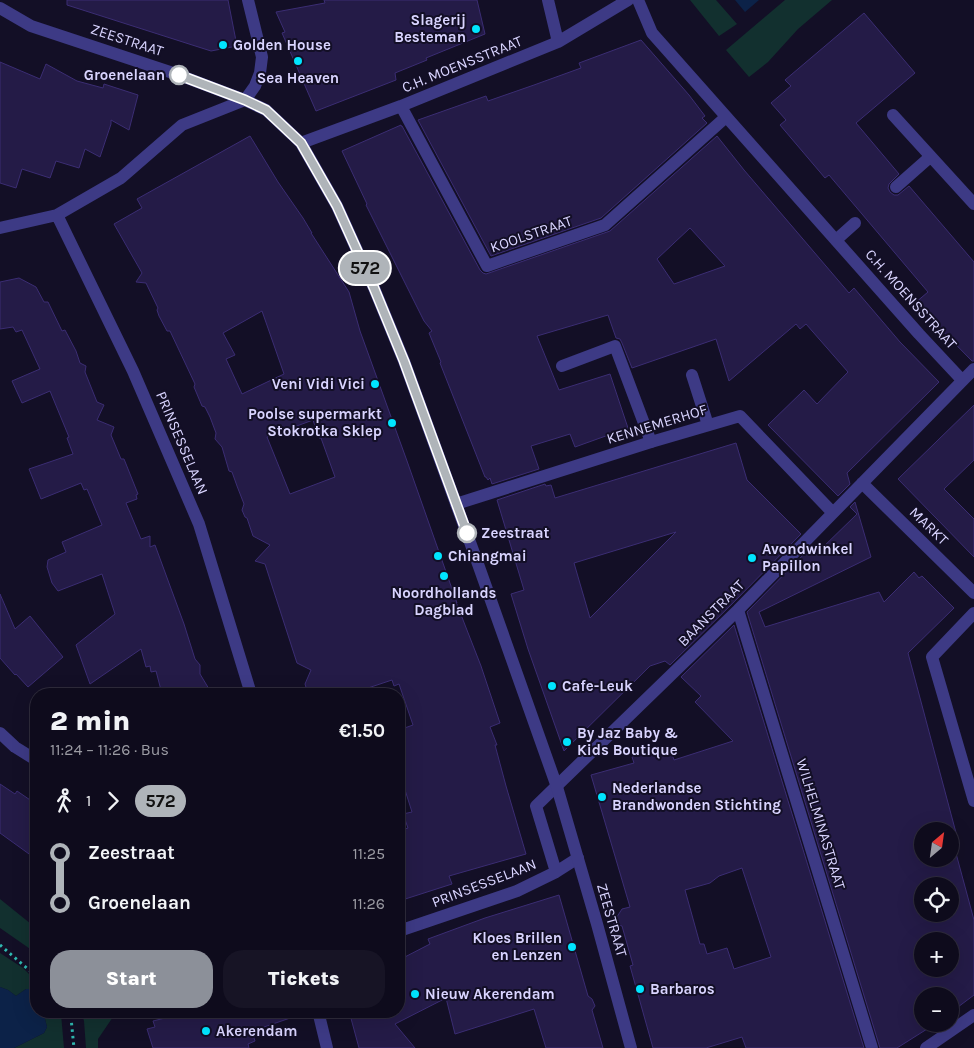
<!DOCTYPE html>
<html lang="en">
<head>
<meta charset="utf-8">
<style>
  body { margin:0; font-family:Karla,sans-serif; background:#171425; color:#f1f3f6; height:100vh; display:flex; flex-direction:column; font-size:19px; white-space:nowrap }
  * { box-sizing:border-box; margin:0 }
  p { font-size:16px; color:#9b9ba3 }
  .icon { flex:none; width:28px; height:28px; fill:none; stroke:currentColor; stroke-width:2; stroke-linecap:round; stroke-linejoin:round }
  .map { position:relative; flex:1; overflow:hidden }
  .drawer { position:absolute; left:30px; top:688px; width:375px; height:330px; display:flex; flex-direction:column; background:#0e0b1c; border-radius:20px; box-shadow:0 5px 20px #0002,0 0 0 1px #2e2b3b }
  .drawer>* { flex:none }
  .badge { padding:0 10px; border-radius:16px; font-size:18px; line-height:32px }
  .needle { width:32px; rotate:29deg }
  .tools { position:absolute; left:914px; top:822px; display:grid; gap:10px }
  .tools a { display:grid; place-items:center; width:45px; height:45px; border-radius:50%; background:#0e0b1c; box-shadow:0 5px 20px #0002,0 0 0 1px #2e2b3b; font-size:25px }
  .map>.badge { position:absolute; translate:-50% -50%; box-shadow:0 0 0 2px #fff }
  .legs { display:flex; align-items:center; gap:8px; height:55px; padding:0 20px; font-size:16px }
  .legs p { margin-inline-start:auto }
  .overview { display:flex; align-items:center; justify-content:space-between; height:85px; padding:0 20px }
  h1 { font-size:28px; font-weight:800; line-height:38px }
  .button { display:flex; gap:10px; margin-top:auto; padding:10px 20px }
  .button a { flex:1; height:58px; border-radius:20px; background:#8c9099; color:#fff; font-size:20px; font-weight:800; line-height:58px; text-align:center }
  .button a+a { background:#171425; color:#f1f3f6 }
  ul { padding:0 20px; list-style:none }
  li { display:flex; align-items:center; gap:18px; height:50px; font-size:19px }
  li i { display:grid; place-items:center; width:8px; height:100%; margin:0 6px; background:currentColor }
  li i::after { content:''; width:12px; height:12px; margin:-6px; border:4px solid; border-radius:50%; background:#0e0b1c }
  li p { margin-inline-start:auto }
  li:first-child i { background:linear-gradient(#0000 50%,currentColor 0) }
  li:last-child i { background:linear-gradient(currentColor 50%,#0000 0) }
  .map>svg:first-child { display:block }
</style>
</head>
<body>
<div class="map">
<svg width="974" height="1048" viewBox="0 0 974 1048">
  <rect width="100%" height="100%" fill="#130f26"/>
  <path fill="#12302f" d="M690,0H716L737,24L719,36Z
    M785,0H832L798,29L768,62L749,77L726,50Z
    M0,899L36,928V953L0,928Z
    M0,953L23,968L36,981V989H26L16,996L8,990L0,987Z
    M43,1011H59L61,1014L64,1048H14L44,1033L47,1027Z
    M81,1011H117L98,1039V1048H86L84,1021Z"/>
  <path fill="#0c2248" d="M735,0H759L745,12Z
    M0,987L8,990L16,996L26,989H36V1011H43L47,1027L44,1033L14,1048H0Z"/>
  <path fill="#241b47" stroke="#3b2d73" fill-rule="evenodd" d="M67,0H228L237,46L211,51L67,5Z
    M324,0H477L485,34L426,58L427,60L395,73L396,80L316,111L282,33L285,32L276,12L325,3Z
    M864,13L915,73L856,123L899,174L889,184L888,188L890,192L894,195H898L909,186L974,262V361H972L915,303L928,292L829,175L825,178L780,125L786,120L771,103L791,86L785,80Z
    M641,40L689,95L705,116L702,118L707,123L601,218L491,256L418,120L486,96L488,101L534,85L581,68L579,63Z
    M0,62L40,79L46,64L77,81L103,88L104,84L138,95L129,130L111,120V124L100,157L85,149L79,168L56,161L50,178L22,169L16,188L0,183Z
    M401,125V126H402L480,270L483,273L486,274L610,231L717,136L744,170L849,293L854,288L900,342L939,382L847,473L850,484L838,496L768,425L804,390L817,404L848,372L806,324L800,329L796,324L729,381L716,339L632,368L622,343L620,339L616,338L608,315L537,336L559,390L610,374L628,428L575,447L570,434L531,446L539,469L492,484L490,478L488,480L486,477H485L440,363L441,362L429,333L432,331L424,321L366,205L367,204L342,151ZM690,228L725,266L674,284L657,259Z
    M250,136L278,182L303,218L312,233H311L349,292L360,331L407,461L457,603L456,602L481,666L500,723L490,727L497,745H495L506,786L526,854L449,876L452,884L399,901V831L408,828L403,814L412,812L399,771V730L413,725L399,684L394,686L392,680L350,694H308L305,684L311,670L297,663L265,564L255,561L270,545L253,536L247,518L245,517L242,510L244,504L237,486L232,472L229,471L222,447L215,439L216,433L210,417L205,407L202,406L194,387L195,384L170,331H167L159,316L157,310L158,308L146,283L136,282L142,273L114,224L142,208L137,199ZM262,311L284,374L242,394L226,359L235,355L223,333ZM313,420L319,438H321L335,477L290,494L267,437Z
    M19,278L36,287L44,302H48L62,331L65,330L76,351L80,363L86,366L85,372L97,402L104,405L97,420L114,427L111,435L121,459H124L138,494L136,495L137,499L126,503L141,539L150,536V547L155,545L184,624L195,659L200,665V674L209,689L191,694H162L156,671L151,672L150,666L146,667L141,649L90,684L76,645L115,614L102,574L58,591L52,583L47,567L48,560L66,552L62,542L102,525L87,489L84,490L81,483L41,499L29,469L73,454L67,438L69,437L50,391L22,403L12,381L40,369L22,330L16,332L13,327L0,329V282Z
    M974,405V460L944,489L974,519V557L898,479Z
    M736,443L747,480L801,534L732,604L670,665L665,661L650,666L564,751L528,649L511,594L524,590L497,500L545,484L546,486L551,485L555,498ZM676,532L590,618L574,563Z
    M855,502L871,557L759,612L765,627L879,592L884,602L914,572L919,578L922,576L954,608L908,653L959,844L954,846L974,920V995L950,1013V996H922V1024H935L897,1048H880L747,612L812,546L818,552L857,514L850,507ZM922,831H950V859H922ZM922,886H950V914H922ZM922,941H950V969H922Z
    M0,594L15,629L30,616L63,657L28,687L16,674L15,675L0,658Z
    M734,625L864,1048H746L742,1037L706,1048H653L630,966L633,965L622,926L613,923L622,909L630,907L591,775L634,763L632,757L669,746L674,760L733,741L695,702L701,696L681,677ZM742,868L771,957L734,969L727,948L707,954L704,944H700L685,890L710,883L719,876Z
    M0,784L15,794L17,791L36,804V859L0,833Z
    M559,895L588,996L592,999L595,1006L592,1010L603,1048H546L534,1009L455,1034L446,998L395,1024L415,1048H359L349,1011H399V960L430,944L428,939L485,918Z
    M163,1011H298L299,1015L264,1027L265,1032L253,1035L255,1041L248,1044L249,1048H153L147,1029L155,1027L153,1021L165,1018Z"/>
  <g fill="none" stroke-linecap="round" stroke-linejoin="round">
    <path stroke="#2fb8b0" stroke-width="3" stroke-dasharray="2.5 4" stroke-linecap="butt" d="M0,945L36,976
      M67,1011L71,1018L74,1048"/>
    <path stroke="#3d3a85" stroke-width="12" d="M893,115L974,204
      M896,187L930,157
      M836,240L855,223
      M562,366L615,346L651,442
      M692,375L708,425"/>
    <path stroke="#3d3a85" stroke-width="12" d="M548,0L558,42
      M638,0L652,33L919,334L962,380
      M401,106L487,266L605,225L726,117
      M301,143L401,106L558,42L628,0
      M57,215L133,371L199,524L251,694
      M0,228L57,215L121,178L182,125L245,100L255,86L260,73L262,57L248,0
      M862,483L974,593
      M456,504L651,442L740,416L833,513
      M738,610L872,1048
      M974,613L932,657L974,801
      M0,733L15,747L36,760
      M556,872L536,806L738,610L974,369
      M399,931L517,891L556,872L578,858
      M318,1011L327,1048"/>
    <path stroke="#3d3a85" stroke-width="12" d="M0,8L31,26L179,75L245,100L266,110L301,143L337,206L374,288L404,361L478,564L557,787L597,924L631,1048
      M926,1048L974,1015"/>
  </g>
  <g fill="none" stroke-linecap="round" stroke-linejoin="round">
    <g stroke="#fff" stroke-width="11">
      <path id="line-1" d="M179,75L245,100L266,110L301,143L337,206L374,288L404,361L467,533"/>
    </g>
    <use href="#line-1" stroke="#afb4b9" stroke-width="8"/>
  </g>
  <g fill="#00e5ff" stroke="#130f26" stroke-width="2">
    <circle cx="476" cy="29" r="5"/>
    <circle cx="223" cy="45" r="5"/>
    <circle cx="298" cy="61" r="5"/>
    <circle cx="375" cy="384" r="5"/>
    <circle cx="392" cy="423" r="5"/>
    <circle cx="438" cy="556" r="5"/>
    <circle cx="752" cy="558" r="5"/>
    <circle cx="444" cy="576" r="5"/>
    <circle cx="552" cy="686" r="5"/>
    <circle cx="567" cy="742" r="5"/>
    <circle cx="602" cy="797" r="5"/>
    <circle cx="572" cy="947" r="5"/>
    <circle cx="640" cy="989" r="5"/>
    <circle cx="415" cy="994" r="5"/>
    <circle cx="206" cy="1031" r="5"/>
  </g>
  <g fill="#fff" stroke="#afb4b9" stroke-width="2.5">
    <circle cx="179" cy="75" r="9"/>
    <circle cx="467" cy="533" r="9"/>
  </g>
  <g text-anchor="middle" stroke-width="4" stroke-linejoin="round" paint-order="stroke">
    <g font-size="15" font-weight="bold" fill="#d9d4ff" stroke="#130f26" text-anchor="start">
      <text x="466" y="25" text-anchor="end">Slagerij<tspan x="466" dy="17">Besteman</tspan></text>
      <text x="233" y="50">Golden House</text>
      <text x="298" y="83" text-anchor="middle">Sea Heaven</text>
      <text x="365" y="389" text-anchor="end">Veni Vidi Vici</text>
      <text x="382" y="419" text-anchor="end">Poolse supermarkt<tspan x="382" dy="17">Stokrotka Sklep</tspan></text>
      <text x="762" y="554">Avondwinkel<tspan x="762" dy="17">Papillon</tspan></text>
      <text x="448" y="561">Chiangmai</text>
      <text x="444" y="598" text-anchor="middle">Noordhollands<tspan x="444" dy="17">Dagblad</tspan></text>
      <text x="562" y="691">Cafe-Leuk</text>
      <text x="577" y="738">By Jaz Baby &amp;<tspan x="577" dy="17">Kids Boutique</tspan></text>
      <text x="612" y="793">Nederlandse<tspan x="612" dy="17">Brandwonden Stichting</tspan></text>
      <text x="562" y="943" text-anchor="end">Kloes Brillen<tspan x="562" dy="17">en Lenzen</tspan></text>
      <text x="650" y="994">Barbaros</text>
      <text x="425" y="999">Nieuw Akerendam</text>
      <text x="216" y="1036">Akerendam</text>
    </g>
    <g font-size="15" fill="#d9d4ff" stroke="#130f26">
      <text transform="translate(127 40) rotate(18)" y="5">ZEESTRAAT</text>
      <text transform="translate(462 64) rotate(-22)" y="5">C.H. MOENSSTRAAT</text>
      <text transform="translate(531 234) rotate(-19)" y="5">KOOLSTRAAT</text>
      <text transform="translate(911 299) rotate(48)" y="5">C.H. MOENSSTRAAT</text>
      <text transform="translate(657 424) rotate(-17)" y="5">KENNEMERHOF</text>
      <text transform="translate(182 443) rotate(67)" y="5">PRINSESSELAAN</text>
      <text transform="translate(929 526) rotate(44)" y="5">MARKT</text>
      <text transform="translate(711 613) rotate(-45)" y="5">BAANSTRAAT</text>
      <text transform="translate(821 824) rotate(73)" y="5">WILHELMINASTRAAT</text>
      <text transform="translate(484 883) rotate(-21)" y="5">PRINSESSELAAN</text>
      <text transform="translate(612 920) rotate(74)" y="5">ZEESTRAAT</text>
    </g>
    <g font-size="15" font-weight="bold" fill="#d9d4ff" stroke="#130f26" text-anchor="end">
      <text x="165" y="80">Groenelaan</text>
      <text x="481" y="538" text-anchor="start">Zeestraat</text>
    </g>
  </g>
</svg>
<div class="tools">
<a><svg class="needle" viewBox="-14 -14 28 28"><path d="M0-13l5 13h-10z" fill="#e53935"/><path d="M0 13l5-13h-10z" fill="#9b9ba3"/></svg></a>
<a><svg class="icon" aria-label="locate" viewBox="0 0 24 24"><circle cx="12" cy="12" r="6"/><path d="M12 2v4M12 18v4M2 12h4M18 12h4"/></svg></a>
<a>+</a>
<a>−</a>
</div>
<b class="badge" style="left:365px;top:268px;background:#afb4b9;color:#111">572</b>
<section class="drawer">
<div class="overview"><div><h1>2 min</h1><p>11:24 – 11:26 · Bus</p></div><b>€1.50</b></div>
<div class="legs"><svg class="icon" aria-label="walk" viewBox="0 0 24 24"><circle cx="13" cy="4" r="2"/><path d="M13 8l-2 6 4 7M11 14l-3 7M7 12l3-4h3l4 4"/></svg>1<svg class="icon" aria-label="forward" viewBox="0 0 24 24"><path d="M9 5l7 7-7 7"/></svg><b class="badge" style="background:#afb4b9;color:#111">572</b></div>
<ul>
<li><i style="color:#afb4b9"></i><b>Zeestraat</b><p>11:25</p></li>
<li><i style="color:#afb4b9"></i><b>Groenelaan</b><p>11:26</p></li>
</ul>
<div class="button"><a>Start</a><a>Tickets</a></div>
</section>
</div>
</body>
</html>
